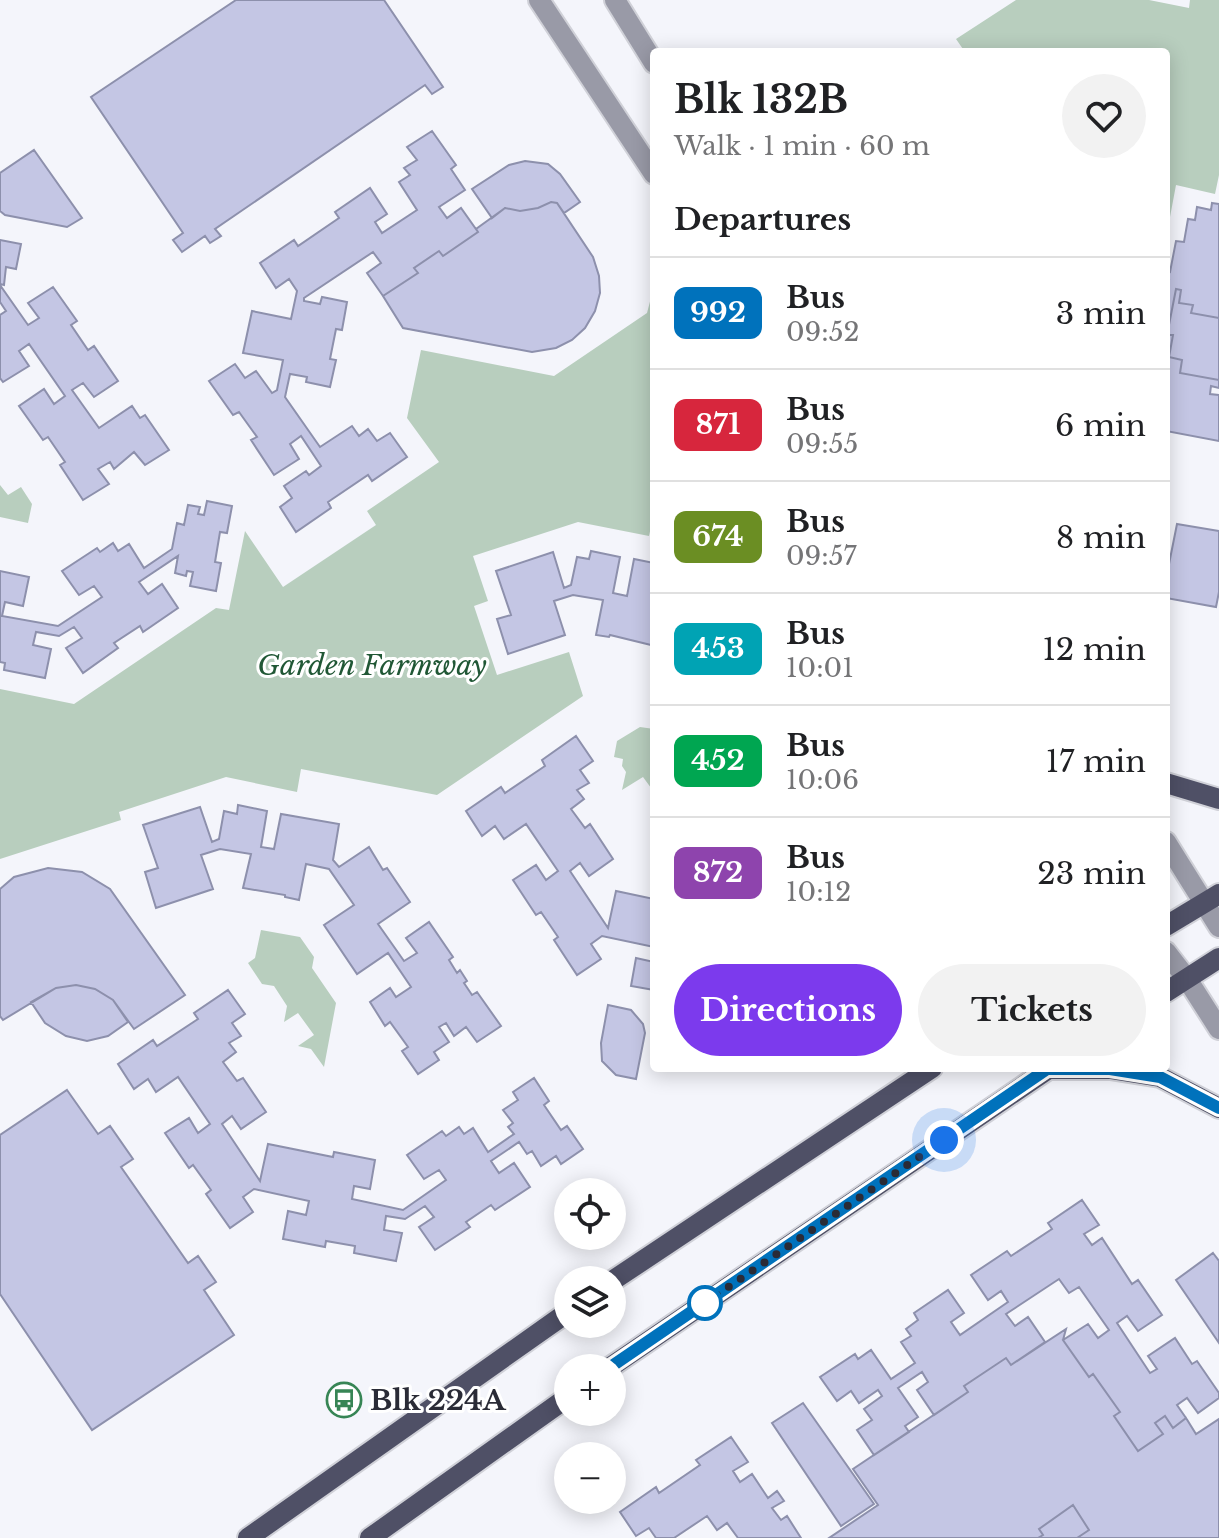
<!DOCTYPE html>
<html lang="en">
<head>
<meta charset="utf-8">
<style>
  body { margin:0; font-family:"Libre Baskerville",serif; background:#f2f2f2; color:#202124; height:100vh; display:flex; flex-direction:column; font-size:30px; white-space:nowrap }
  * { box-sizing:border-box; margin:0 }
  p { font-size:26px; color:#757577 }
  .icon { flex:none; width:44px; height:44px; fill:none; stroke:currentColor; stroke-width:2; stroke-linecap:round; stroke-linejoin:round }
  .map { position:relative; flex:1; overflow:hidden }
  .side { position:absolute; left:650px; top:48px; width:520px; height:1024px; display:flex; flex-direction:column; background:#fff; border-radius:8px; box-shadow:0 4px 20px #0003 }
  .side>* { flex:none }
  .badge { padding:0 16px; border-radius:12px; font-size:28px; line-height:52px }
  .fabs { position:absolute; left:554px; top:1178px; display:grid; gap:16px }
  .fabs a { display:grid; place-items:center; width:72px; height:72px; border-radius:50%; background:#fff; box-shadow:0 4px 20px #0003; font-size:40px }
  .you { position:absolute; width:40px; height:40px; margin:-20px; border:6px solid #fff; border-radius:50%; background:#1a73e8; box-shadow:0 0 0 12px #1a73e833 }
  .map>.badge { position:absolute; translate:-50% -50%; box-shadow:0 0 0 4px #fff }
  h2 { padding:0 24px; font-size:30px; line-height:72px }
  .round { display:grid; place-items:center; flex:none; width:84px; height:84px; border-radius:42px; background:#f2f2f2 }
  .overview { display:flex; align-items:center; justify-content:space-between; height:136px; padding:0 24px }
  h1 { font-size:38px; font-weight:700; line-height:60px }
  .primary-button { display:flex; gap:16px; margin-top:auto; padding:16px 24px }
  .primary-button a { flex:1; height:92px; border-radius:48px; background:#7c3aed; color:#fff; font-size:32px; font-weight:700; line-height:92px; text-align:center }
  .primary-button a+a { background:#f2f2f2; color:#202124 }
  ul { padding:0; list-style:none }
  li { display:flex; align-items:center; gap:24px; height:112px; padding:0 24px; border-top:2px solid #e0e0e0 }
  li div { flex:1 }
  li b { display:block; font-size:30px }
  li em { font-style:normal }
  li .badge { min-width:88px; font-weight:700; text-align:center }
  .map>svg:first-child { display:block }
</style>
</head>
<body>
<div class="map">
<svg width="1219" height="1538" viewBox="0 0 1219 1538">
  <rect width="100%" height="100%" fill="#f4f5fb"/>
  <path fill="#b8cebe" d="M1016,0H1149L1189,8L1190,0H1219V175L1215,194L1176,185L1170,217L1166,216V52H965L956,39Z
    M653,290L654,513L649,536L578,522L473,556L488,601L474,606L497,675L569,652L583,696L437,795L301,769L297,792L226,777L119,812L121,820L0,859V689L74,704L216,608L229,610L245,531L283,587L376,525L367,511L439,462L407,418L421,350L554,376L647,313Z
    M0,485L8,495L21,487L32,504L28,523L0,517Z
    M640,727L654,729V792L643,777L622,790L626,772L622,766L623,759L614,757L617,741Z
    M261,930L300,937L314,957L312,968L336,1003L324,1067L311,1049L298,1046L314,1035L298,1013L284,1022L287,1006L274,986L262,984L248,963L255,958Z"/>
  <path fill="#c4c6e4" stroke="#8d90ac" stroke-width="2" d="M236,0H384L443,87L432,94L425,85L215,229L221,236L210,243L205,236L182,252L173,240L183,233L91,97Z
    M432,131L456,165L451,169L465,190L439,207L447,218L461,208L478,232L443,256L439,251L414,268L418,273L383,296L367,273L381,263L373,252L304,298V301L320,304L322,297L347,302L342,330L336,329L330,359L336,360L330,387L306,382L307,377L290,374L285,397L320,447L352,426L359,436L368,429L377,441L390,433L407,457L372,481L368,475L328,502L331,508L296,532L280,507L292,498L284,486L306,471L309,475L321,466L301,436L290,444L299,459L274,475L251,440L257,437L239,412L233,415L209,381L235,364L245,378L256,371L272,393L277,390L283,360L243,353L252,311L291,319L297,291L289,279L276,288L260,263L294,240L298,246L339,218L335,212L370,188L387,214L375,222L382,233L417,210L399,182L410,175L404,168L417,160L407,147Z
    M34,150L82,218L67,227L5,215L0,211V173Z
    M525,161L548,164L560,174L580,202L564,213L557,203L551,202L538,208L520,211L505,208L492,218L472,189L509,165Z
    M551,202L557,203L593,257L599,276L600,293L595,311L585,328L572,340L556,348L532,352L403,328L383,296L418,273L414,268L439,251L443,256L478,232L476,229L505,208L520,211L538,208Z
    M1212,203L1219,204V318L1191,313L1193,305L1179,303L1181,290L1176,289L1167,335H1173L1169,357L1182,360L1180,373L1219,380V388L1211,386L1210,394L1219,395V441L1166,431V293L1169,280L1166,279V271L1170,272L1176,241L1184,242L1188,219L1195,220L1197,207L1211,210Z
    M0,240L21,244L16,269L6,267L4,285L0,284Z
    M0,285L28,325L39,318L28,303L53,287L77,321L71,325L88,350L94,346L118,381L94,397L83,383L72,390L99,428L132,406L140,418L145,415L169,450L145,465L134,452L114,469L110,462L98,469L109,484L83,500L60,465L65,462L48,437L43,440L19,406L44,389L54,404L65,396L29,344L19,351L29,366L3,382L0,378V315L6,311L0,302Z
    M1176,289L1181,290L1179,303L1193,305L1191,313L1219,318V380L1180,373L1182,360L1169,357L1173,335H1167Z
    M207,501L232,506L227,533L220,532L215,562L221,563L216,591L190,586L193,572L187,571L186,576L175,573L178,556L139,582L148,594L162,584L178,608L143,632L140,626L114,643L118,648L83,673L66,648L82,638L74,627L59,636L36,632L33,645L51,649L45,678L4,670L5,663L0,662V571L29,577L23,606L5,602L2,616L58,626L102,597L94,586L79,595L62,571L97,548L100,552L113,543L118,551L129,544L144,568L172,549L177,523L184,525L188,505L200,507L198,514L204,515Z
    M1177,524L1219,531V592L1216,607L1166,598V579Z
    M591,551L620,557L613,593L627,596L634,559L654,563V632L651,645L610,635L609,637L596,635L603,600L573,595L554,601L565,635L508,654L497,619L511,615L496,571L553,552L564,588L571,585L577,557L589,559Z
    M576,736L593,761L580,770L589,783L577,790L584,799L571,809L585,828L590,824L613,859L589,876L580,863L570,871L608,928L616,891L654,899V947L602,936L591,944L601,959L577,975L554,940L558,937L541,912L536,915L513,880L536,865L546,880L558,871L526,824L504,839L495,826L482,836L466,811L501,787L505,793L545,766L542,760Z
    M238,805L267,811L261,847L274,849L281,814L339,824L333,860L339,867L369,847L383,870L387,868L410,902L378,924L404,961L417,953L406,938L429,922L453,957L449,960L457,973L460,970L467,981L464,983L472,995L477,992L501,1026L477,1042L466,1027L454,1036L446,1023L439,1027L449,1042L434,1052L439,1060L418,1074L402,1051L408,1047L390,1022L385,1026L370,1002L390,988L396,997L411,987L388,953L357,974L324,925L354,905L329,869L306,864L299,900L285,897V895L243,888L251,854L220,849L201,855L213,889L156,908L145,872L158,868L143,825L200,807L212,842L219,839L224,811L237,814Z
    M48,868L82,872L110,889L185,995L134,1029L113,1000L95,989L76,985L56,988L3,1020L0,1016V889L14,877Z
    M636,958L654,962V990L631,986Z
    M76,985L95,989L113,1000L128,1022L108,1036L87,1041L66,1036L45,1023L31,1002L56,988Z
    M228,990L245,1014L232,1023L241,1036L229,1043L236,1052L223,1062L237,1081L243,1078L266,1112L241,1129L232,1116L222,1124L260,1181L268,1144L333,1157L334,1152L375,1160L370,1189L354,1186L352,1199L403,1210L446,1180L439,1170L424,1179L407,1155L442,1131L446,1136L459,1127L464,1134L473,1128L488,1152L514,1134L508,1127L513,1123L503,1110L518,1100L513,1092L534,1078L549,1101L544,1105L561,1130L567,1126L583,1149L561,1164L556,1156L541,1166L532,1151L527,1154L519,1142L491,1161L499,1173L514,1163L530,1187L495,1210L491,1205L466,1222L470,1227L435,1250L419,1227L434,1217L425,1206L405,1219L386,1216L384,1230L402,1233L396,1261L354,1253L355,1246L326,1241L325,1247L283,1239L288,1211L306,1215L309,1201L254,1189L243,1197L253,1212L230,1228L206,1194L211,1190L193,1165L189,1168L165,1133L189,1118L198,1133L210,1124L178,1077L156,1092L148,1079L134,1089L118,1064L153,1040L157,1046L198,1019L194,1013Z
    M608,1005L631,1010L643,1024L645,1033L636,1079L616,1075L602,1061L601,1043Z
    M67,1090L98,1134L110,1126L133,1159L121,1167L188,1263L198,1256L216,1282L204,1290L234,1335L92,1430L0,1294V1135Z
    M1082,1200L1099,1225L1084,1234L1092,1245L1102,1238L1132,1284L1138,1280L1162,1315L1138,1331L1127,1316L1117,1323L1150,1373L1157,1369L1148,1356L1175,1338L1192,1364L1197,1361L1219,1393V1398L1198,1413L1187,1398L1177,1405L1186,1418L1173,1428L1165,1416L1155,1423L1163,1434L1138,1451L1114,1416L1120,1412L1093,1374L1089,1377L1063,1340L1088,1324L1098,1338L1109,1330L1079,1287L1069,1293L1059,1279L1006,1314L1015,1326L1028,1317L1045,1342L1011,1365L1006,1358L964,1386L968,1392L934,1415L917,1390L928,1382L922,1372L898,1388L918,1417L905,1426L909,1432L874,1455L857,1430L872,1420L864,1409L882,1396L878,1390L859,1403L851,1391L837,1401L820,1377L855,1354L858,1359L871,1350L891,1379L915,1363L901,1342L911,1336L906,1329L918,1320L914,1313L948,1290L964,1313L951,1322L960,1335L1008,1302L1001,1291L988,1300L971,1275L1007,1251L1011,1256L1052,1229L1048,1223Z
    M1213,1253L1219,1261V1343L1176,1280Z
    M1066,1329L1063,1340L1089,1377L1093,1374L1120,1412L1114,1416L1138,1451L1163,1434L1155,1423L1165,1416L1173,1428L1186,1418L1196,1434L1219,1419V1538H829L878,1505L853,1469L968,1392L964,1386L1006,1358L1011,1365Z
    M803,1403L874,1504L841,1526L772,1423Z
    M731,1437L748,1462L733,1471L740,1482L752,1474L768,1498L777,1491L784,1501L772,1508L781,1520L787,1516L801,1538H738L727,1523L717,1530L707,1516L674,1538H656L649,1528L636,1536L620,1512L656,1487L659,1493L700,1465L696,1460Z
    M1073,1505L1089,1530L1077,1538H1038L1043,1535L1039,1529Z"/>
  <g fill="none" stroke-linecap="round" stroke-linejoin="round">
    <g stroke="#d0d1d8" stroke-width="24">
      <path id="minor" d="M539,0L654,174
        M615,0L654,63
        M1166,842L1219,927
        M1166,952L1187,979L1219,1029"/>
    </g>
    <g stroke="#d0d1d8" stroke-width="24">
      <path id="major" d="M1166,783L1219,799
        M1166,926L1219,894
        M1166,992L1219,958
        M1047,1069H1110L1160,1077L1219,1108
        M612,1281L932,1068
        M609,1368L1050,1068
        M248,1538L568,1312
        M370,1538L568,1397"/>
    </g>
    <use href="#minor" stroke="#999aa7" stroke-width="20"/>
    <use href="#major" stroke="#4f5066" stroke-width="20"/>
  </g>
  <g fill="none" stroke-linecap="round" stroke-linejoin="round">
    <g stroke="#fff" stroke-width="18">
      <path id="line" d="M609,1368L1047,1069H1110L1160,1077L1219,1108"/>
    </g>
    <use href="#line" stroke="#0072bc" stroke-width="12"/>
    <path stroke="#2a2b36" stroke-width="8" stroke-dasharray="0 14.4" d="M705,1303L944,1140"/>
  </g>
  <defs>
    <g id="bus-ring" transform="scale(1.8)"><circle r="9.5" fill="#fff" stroke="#378555" stroke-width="1.5"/><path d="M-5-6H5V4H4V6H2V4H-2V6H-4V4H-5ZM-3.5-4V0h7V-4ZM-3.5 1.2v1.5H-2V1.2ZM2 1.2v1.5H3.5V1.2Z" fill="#378555"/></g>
  </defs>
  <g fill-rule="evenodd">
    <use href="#bus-ring" x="344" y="1400"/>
  </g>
  <circle fill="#fff" stroke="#0072bc" stroke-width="4" cx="705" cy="1303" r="16"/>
  <g text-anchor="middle" stroke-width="6" stroke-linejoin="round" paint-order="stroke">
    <g font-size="28" font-style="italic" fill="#205735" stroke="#fff">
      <text x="372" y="675">Garden Farmway</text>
    </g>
    <g font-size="28" font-weight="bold" fill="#2a2b36" stroke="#fff" text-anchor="start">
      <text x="370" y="1410">Blk 224A</text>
    </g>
  </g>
</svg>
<div class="fabs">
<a><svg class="icon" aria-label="locate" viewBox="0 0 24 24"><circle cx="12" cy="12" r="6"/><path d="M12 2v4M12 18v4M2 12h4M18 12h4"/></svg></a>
<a><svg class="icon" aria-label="layers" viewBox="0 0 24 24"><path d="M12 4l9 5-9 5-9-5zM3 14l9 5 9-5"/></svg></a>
<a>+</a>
<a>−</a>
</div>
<div class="you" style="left:944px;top:1140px"></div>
<section class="side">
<div class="overview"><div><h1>Blk 132B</h1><p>Walk · 1 min · 60 m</p></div><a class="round"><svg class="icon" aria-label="heart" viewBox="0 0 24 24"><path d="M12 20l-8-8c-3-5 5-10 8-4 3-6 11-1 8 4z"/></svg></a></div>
<h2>Departures</h2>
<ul>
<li><span class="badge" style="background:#0072bc;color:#fff">992</span><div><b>Bus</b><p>09:52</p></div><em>3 min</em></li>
<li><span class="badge" style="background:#d7263d;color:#fff">871</span><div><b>Bus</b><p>09:55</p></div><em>6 min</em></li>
<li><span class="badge" style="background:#6b8e23;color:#fff">674</span><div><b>Bus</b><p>09:57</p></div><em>8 min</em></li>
<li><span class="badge" style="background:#00a3b4;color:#fff">453</span><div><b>Bus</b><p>10:01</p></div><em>12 min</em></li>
<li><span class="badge" style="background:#00a651;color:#fff">452</span><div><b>Bus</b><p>10:06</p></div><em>17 min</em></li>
<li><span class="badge" style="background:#8e44ad;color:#fff">872</span><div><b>Bus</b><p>10:12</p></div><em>23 min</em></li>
</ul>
<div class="primary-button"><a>Directions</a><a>Tickets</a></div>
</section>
</div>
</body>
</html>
